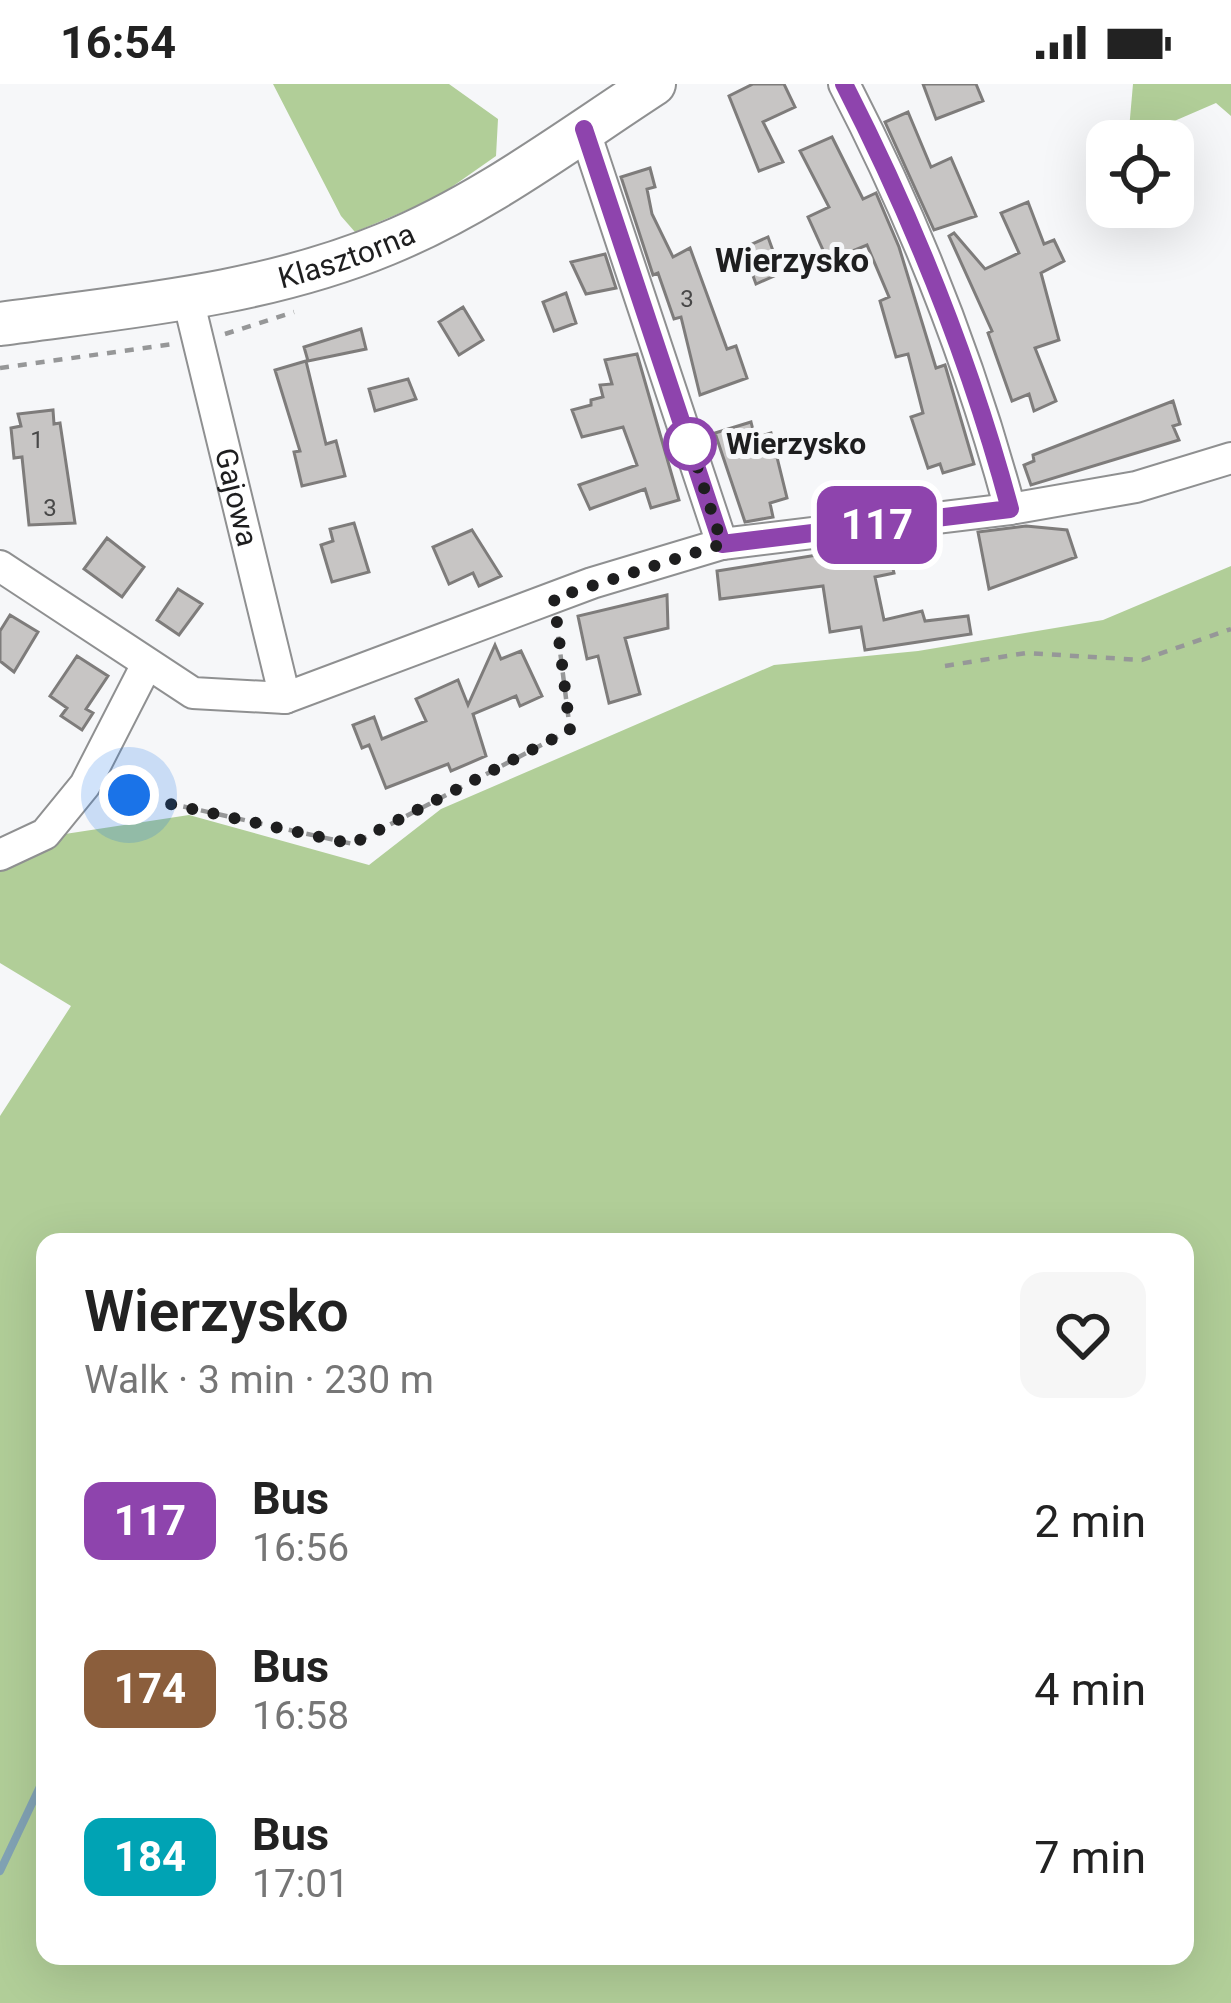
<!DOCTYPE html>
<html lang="en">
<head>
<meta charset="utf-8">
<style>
  body { margin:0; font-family:Roboto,sans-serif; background:#f6f6f6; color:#222; height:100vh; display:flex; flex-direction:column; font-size:45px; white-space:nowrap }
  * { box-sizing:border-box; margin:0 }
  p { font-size:39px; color:#767676 }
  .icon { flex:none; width:66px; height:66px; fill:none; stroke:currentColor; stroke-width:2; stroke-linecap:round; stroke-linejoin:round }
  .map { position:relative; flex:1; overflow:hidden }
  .panel { position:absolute; left:36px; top:1149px; width:1158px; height:732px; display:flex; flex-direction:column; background:#fff; border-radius:24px; box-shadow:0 12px 48px #0002 }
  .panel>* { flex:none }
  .badge { padding:0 24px; border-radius:18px; font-size:42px; line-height:78px }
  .tools { position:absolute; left:1086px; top:36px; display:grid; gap:24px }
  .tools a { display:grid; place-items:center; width:108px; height:108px; border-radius:24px; background:#fff; box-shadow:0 12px 48px #0002; font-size:60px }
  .you { position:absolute; width:60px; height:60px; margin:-30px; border:9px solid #fff; border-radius:50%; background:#1a73e8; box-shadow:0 0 0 18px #1a73e833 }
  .map>.badge { position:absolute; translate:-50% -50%; box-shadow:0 0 0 6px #fff }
  .round { display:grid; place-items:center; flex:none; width:126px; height:126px; border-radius:24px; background:#f6f6f6 }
  .summary { display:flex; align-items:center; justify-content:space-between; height:204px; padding:0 48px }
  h1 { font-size:57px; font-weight:600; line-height:90px }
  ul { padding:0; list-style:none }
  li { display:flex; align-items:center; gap:36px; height:168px; padding:0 48px }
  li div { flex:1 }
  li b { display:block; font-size:45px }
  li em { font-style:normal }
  li .badge { min-width:132px; font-weight:700; text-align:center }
  .status { display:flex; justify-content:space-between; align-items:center; height:84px; padding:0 60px; background:#fff; direction:ltr }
  .status svg { height:33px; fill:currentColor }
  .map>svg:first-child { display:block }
</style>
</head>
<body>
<div class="status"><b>16:54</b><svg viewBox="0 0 49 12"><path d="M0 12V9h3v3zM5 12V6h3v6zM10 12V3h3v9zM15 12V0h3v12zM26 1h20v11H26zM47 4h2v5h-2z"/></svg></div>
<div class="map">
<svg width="1231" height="1919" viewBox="0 0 1231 1919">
  <rect width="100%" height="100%" fill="#f6f7f9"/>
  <path fill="#b1ce98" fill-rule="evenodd" d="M273,0H449L498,35L496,72L436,114L355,148L341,132Z
    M1133,0H1231V32L1216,19L1128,57Z
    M1231,482V1919H0V1032L71,922L0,879V784L52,752L189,731L369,781L441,725L774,581L918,567L1103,536ZM45,1158H1185V1872H45Z"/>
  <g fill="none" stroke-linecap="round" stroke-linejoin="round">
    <path stroke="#82a3b5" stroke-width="8" d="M0,1787L45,1692"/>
  </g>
  <path fill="#c7c5c4" stroke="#7e7c7b" stroke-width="3" d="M753,0H784L795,23L763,38L783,78L759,87L729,12Z
    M923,0H976L983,17L936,35Z
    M908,28L931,83L951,74L976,132L934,146L885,38Z
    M832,53L863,115L876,109L899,163L936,284L945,281L974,380L943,389L940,380L928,384L911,333L923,329L908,270L896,273L880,217L889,213L867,161L828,177L808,133L829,123L800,67Z
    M650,84L655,103L647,105L652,130L673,173L690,164L727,265L736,262L747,294L700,311L681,233L674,235L658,189L653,191L621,93Z
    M1028,118L1044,160L1054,156L1064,177L1041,189L1059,256L1035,264L1056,317L1034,327L1029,310L1012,317L988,249L992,247L949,152L954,149L985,185L1019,169L1001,129Z
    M768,153L781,189L756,200L743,164Z
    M605,170L616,204L586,210L571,178Z
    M566,209L576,239L554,247L543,218Z
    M463,223L483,256L459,271L439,238Z
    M361,245L366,265L308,277L304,263Z
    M637,270L679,416L651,424L645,405L590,425L579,401L637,381L623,343L582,353L572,326L591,321V316L603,313L600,301L612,300L605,276Z
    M306,277L326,360L336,357L345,392L302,402L294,368L300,367L275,286Z
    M408,295L416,315L375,327L369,305Z
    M1173,317L1180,340L1173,342L1179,356L1031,401L1024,381L1034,377L1033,371Z
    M53,326L54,340L60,339L75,439L29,441L22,373L14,374L11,344L21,342L18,330Z
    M751,338L755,354L771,349L787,414L770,419L773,433L745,438L715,349Z
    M354,439L369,488L332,498L321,461L333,457L330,445Z
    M1026,442L1067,446L1076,473L989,505L978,448Z
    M472,446L501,492L479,502L473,489L449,500L433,463Z
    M107,454L144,483L122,513L84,485Z
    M887,460L894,489L875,493L884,536L922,527L925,537L968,532L971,550L865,566L861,543L830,548L823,502L720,515L717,487Z
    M178,505L202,520L179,551L157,536Z
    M667,511L668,544L625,554L640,610L609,619L598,572L587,575L578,532Z
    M10,531L38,548L14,588L0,577V547Z
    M495,561L501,575L521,567L542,612L520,622L516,612L473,630L486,672L451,687L448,680L386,704L369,661L362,664L353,641L374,633L382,655L426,637L416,615L458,596L468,621Z
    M77,572L108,592L86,625L93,629L82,646L61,632L67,624L50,612Z"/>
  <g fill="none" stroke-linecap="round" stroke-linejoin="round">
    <g stroke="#8f9091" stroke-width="34">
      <g id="minor">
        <path d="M844,0C915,137 970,276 1010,425"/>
        <path d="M584,45L722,460"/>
        <path id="s1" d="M188,215L285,614"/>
        <path d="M0,482L193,609L285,614L592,499L722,460L1010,425L1136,403L1231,374"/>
        <path d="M0,771L45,750L85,701L147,580"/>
      </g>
    </g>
    <g stroke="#8f9091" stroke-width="46">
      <g id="secondary">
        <path id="s2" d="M0,240C131,222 263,211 386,160C482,121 568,56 654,0"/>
      </g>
    </g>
    <path stroke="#969798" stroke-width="4.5" stroke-dasharray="9 9" stroke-linecap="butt" d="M225,250L294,228
      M0,284L173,260
      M945,582L1026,569L1142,576L1231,545
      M113,707L353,760L570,646L557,543"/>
    <use href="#minor" stroke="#fff" stroke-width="30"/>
    <use href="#secondary" stroke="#fff" stroke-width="42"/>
  </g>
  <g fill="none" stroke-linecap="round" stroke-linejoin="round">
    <g stroke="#fff" stroke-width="27">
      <path id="line" d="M584,45L722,460L1010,425C970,276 914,137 844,0"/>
    </g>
    <use href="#line" stroke="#8e44ad" stroke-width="18"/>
    <path stroke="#1e1e1f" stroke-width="12" stroke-dasharray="0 21.6" d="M129,711L352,760L570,646L554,514L722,460L690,360"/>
  </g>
  <circle fill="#fff" stroke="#8e44ad" stroke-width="6" cx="690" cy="360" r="24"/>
  <g text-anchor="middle" stroke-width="10" stroke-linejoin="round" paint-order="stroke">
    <g font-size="24" fill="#484848">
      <text x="687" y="223">3</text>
      <text x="37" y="364">1</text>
      <text x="50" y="432">3</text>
    </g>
    <g font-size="30" fill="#1e1e1f" stroke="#f6f7f9">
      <text dy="10" stroke="none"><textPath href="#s2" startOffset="354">Klasztorna</textPath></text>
      <text dy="10" stroke="none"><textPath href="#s1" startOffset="204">Gajowa</textPath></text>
    </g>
    <g font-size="30" font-weight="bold" fill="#1e1e1f" stroke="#f6f7f9" text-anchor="start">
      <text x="726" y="370">Wierzysko</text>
    </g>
    <g font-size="33" font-weight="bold" fill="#1e1e1f" stroke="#f6f7f9">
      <text x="792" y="188">Wierzysko</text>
    </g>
  </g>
</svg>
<div class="tools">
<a><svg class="icon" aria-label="locate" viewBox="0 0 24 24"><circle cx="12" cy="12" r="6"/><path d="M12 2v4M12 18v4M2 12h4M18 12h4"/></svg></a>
</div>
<div class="you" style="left:129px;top:711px"></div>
<b class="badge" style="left:877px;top:441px;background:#8e44ad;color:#fff">117</b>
<section class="panel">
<div class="summary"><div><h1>Wierzysko</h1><p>Walk · 3 min · 230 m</p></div><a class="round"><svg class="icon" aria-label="heart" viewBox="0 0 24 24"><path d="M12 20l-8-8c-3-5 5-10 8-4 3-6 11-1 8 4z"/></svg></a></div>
<ul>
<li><span class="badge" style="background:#8e44ad;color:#fff">117</span><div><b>Bus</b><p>16:56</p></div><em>2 min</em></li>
<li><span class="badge" style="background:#8b5e3c;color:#fff">174</span><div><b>Bus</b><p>16:58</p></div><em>4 min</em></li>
<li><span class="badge" style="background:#00a3b4;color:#fff">184</span><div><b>Bus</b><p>17:01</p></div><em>7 min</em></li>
</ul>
</section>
</div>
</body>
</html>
